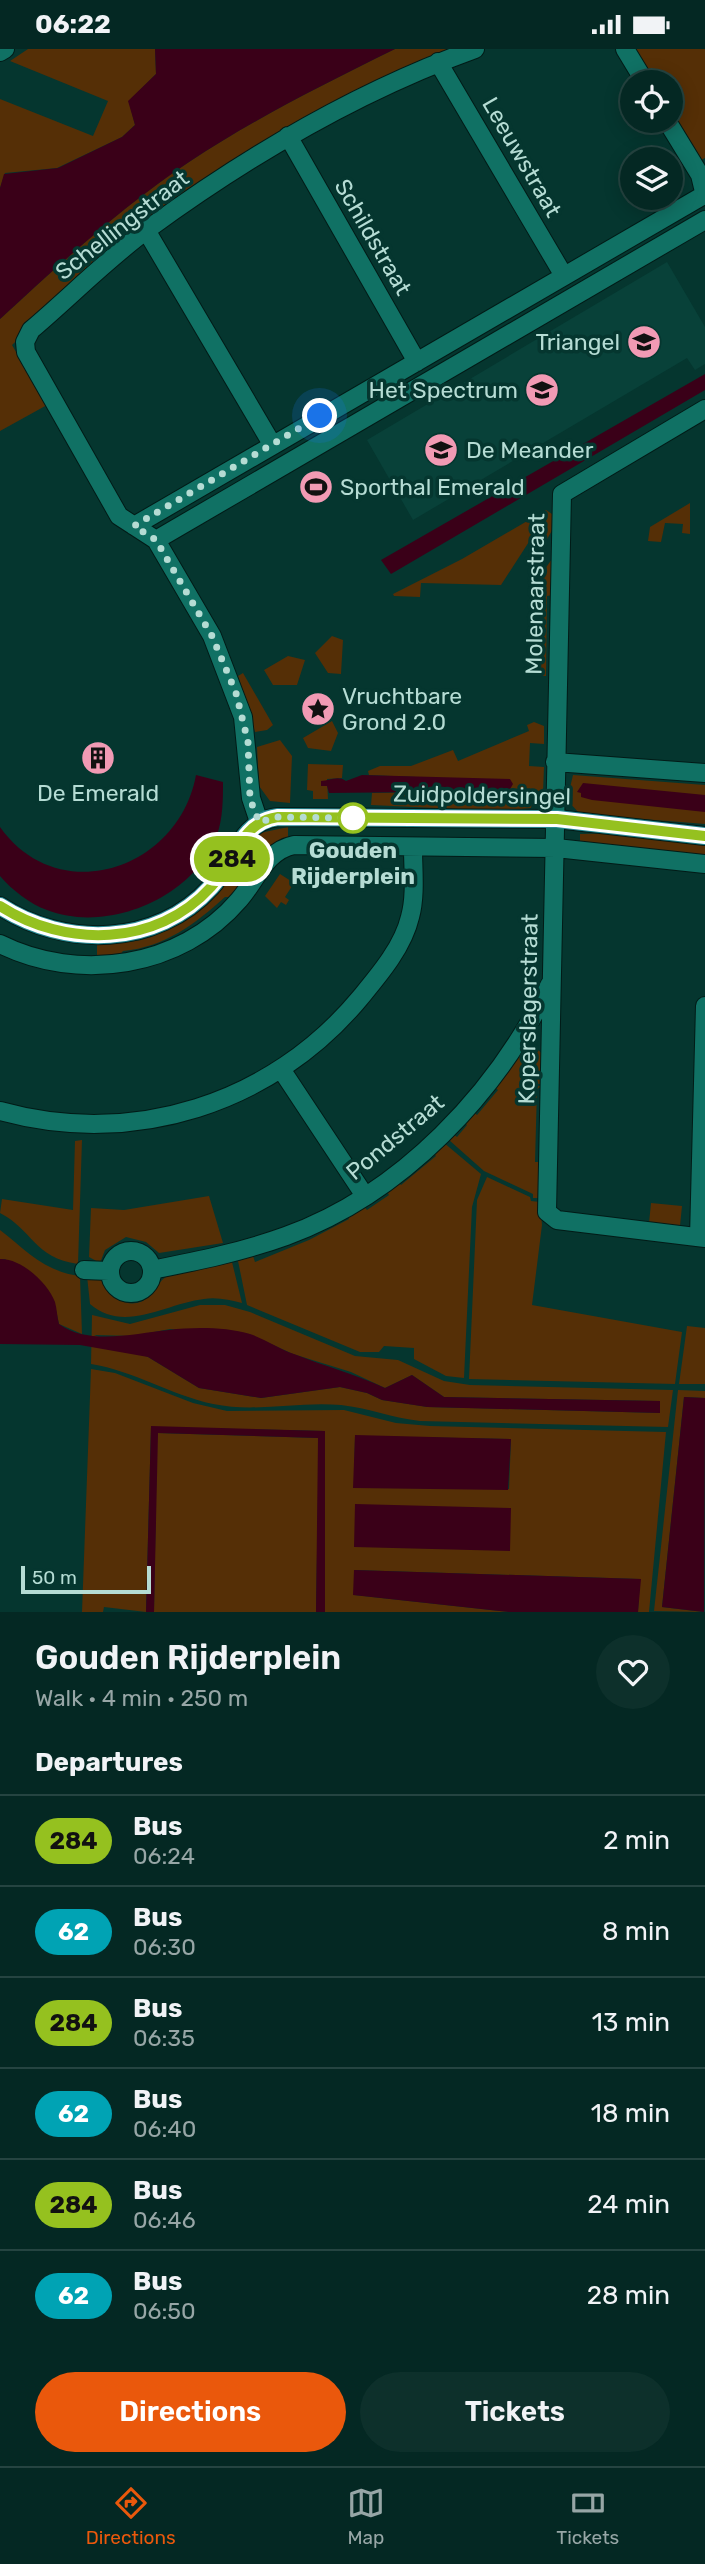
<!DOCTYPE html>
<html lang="en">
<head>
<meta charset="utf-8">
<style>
  body { margin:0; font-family:Rubik,sans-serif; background:#0d302b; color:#f1f3f6; height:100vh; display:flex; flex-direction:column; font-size:26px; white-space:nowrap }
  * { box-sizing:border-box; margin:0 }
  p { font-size:23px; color:#97a6a6 }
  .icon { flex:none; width:38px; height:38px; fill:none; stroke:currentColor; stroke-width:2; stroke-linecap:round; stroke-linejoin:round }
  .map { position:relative; height:1563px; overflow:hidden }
  .drawer { display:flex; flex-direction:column; background:#042823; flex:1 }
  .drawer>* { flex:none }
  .badge { padding:0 14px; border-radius:23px; font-size:24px; line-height:46px }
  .buttons { position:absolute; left:620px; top:21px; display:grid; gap:14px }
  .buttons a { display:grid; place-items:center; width:63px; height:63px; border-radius:50%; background:#042823; box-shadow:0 4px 18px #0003,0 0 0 2px #254441; font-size:35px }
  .scale { position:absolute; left:21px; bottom:18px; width:130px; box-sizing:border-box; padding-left:7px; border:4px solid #b5dcd4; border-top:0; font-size:19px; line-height:24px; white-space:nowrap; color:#b5dcd4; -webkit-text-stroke:5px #05362f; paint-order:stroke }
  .you { position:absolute; width:35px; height:35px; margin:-18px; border:5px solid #fff; border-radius:50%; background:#1a73e8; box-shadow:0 0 0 10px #1a73e833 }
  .map>.badge { position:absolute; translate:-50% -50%; box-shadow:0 0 0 4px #fff }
  h2 { padding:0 35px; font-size:26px; line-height:63px }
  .round { display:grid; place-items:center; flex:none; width:74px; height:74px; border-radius:37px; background:#0d302b }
  .head { display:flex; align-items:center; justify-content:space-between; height:119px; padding:0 35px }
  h1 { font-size:33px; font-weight:600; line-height:52px }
  .action { display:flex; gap:14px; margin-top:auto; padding:14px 35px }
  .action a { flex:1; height:80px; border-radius:42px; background:#ea580c; color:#fff; font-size:28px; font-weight:600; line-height:80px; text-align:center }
  .action a+a { background:#0d302b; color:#f1f3f6 }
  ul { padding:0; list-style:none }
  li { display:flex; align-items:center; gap:21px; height:91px; padding:0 35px; border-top:2px solid #254441 }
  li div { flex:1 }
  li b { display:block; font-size:26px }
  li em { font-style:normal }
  li .badge { min-width:77px; font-weight:700; text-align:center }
  .status { display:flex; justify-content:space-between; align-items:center; height:49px; padding:0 35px; background:#042823; direction:ltr }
  .status svg { height:19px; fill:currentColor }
  .tabs { display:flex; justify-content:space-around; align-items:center; height:98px; border-top:2px solid #254441; background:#042823; font-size:19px; color:#97a6a6 }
  .tabs a { display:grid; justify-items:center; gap:4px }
  .tabs .on { color:#ea580c }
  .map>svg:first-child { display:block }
</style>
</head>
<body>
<div class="status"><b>06:22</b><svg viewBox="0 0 49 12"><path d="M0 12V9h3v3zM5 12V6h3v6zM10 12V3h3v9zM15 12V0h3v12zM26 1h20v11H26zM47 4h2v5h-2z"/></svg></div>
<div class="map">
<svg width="705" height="1563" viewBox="0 0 705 1563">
  <rect width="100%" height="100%" fill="#05362f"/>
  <path fill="#084139" d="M667,213L705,278V315L695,321L687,309L413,471L367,391Z"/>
  <path fill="#552f06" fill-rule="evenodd" d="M28,0H155L156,25L129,52L135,76L122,88L57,119L5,124L0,139V50L93,87L108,52L10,12Z
    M395,0H457L335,55L42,267L12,296L47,356L0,382V270C60,215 120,159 189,113C254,70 324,35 395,0Z
    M634,0H705V109L699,112L670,62V33H653Z
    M690,454V485L682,484L683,475L665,474L661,493L648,492L650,478Z
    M546,461L555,467L554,478L546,492L534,485L501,536L421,534L420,548L394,547L393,545L462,510Z
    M552,510L553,546L547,547L546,627H542L531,563L544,541L535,534Z
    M332,587L343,591L341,625L328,624L315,604Z
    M288,607L305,611L297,636H273L264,621Z
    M243,624L273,676L267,681L255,683L238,627Z
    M332,672L338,684L331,702L308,699L303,689Z
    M534,673L544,677V695L530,694L529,717L544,718L543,743L538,752L532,753L531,759L501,762L371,756L372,744L509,742L416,728L369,726L368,722L380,717H411L453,701L458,712L529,682L527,676Z
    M280,691L292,707L290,754L270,752L259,737L257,698Z
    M308,715L343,716L342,729L327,730L328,750H313V742L307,741Z
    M573,726L705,736V775L580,765L567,751Z
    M288,778V789L269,797L232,848H225C195,875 165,898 123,902L119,907L97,908V895C111,894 127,894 141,891C197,877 229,828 260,784Z
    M619,784L705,794V808L580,794V785Z
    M280,825L294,834L285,848L289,851L286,856L281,853L277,859L265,847Z
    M524,997H535L542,1005L543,1035H536V1028H529V1036L542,1037L537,1040L535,1113H541V1149H533V1145L484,1122L449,1091L453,1085L457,1088L467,1076L464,1073L472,1062L477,1066L498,1041L493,1037Z
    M82,1091L78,1215C34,1209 32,1180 0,1164L2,1150L73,1161L75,1092Z
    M443,1093L481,1125L472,1158L464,1329L446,1327L414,1310V1299L384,1297L379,1303H360L247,1256L238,1212L253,1207L255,1213L309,1191L349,1170L347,1165L363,1156L367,1161L389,1146L386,1141L397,1132L401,1136L436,1107L433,1103Z
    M487,1128L530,1148L531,1152L540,1153L542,1176L532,1256L682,1283L675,1335L469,1330L477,1151Z
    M209,1147L223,1194L159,1204L146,1193L126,1188L105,1201L100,1214L89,1208L91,1159L124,1161Z
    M651,1154L682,1157L680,1177L649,1174Z
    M0,1181C27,1202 45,1223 80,1227L82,1285L59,1275L54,1252L5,1210H0Z
    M232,1213L242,1254C230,1251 217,1248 204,1250C167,1254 124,1285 90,1255L87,1227H99C108,1247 129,1265 150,1247C158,1241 158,1231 168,1227C187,1219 212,1217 232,1213Z
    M200,1256H225L250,1263L355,1307L398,1311L444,1332L470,1336L673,1341L668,1378L420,1372C393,1369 368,1359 341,1356C298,1352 256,1364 213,1355C171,1346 134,1322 91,1315L92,1266L130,1275ZM170,1280L249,1285L293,1305L351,1323L385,1339L412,1326L444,1348L659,1352L660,1364L428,1358L382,1351L367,1344L340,1338L261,1349L199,1339L148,1308L94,1286L133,1287Z
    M687,1277L705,1279V1335H679Z
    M91,1320L115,1324L193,1354L227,1362L344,1361L396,1374L430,1377L666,1383L649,1563H638L640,1530L354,1521V1546L509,1563H325V1382L151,1378L146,1563L104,1558L103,1563H82ZM355,1387L511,1390L509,1440L354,1438Z
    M678,1341L705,1342V1349L684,1348L662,1558L703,1563L654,1562Z
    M157,1384L319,1389L316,1563H154Z"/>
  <path fill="#3a0018" d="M155,0H395C324,35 254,70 189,113C120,159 60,215 0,270V139L4,125L58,119L122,88L135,76L128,52L156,25Z
    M705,325V341L391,525L381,511Z
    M196,726L223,733C223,750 223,769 217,786C195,848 108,885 47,861C30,855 12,841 0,827V778C59,861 179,820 196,726Z
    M362,726L510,730L513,735L509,742L329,744L327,737H321V732C330,732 337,726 346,732Z
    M583,734L705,746V763L592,751L581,748V744L577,743Z
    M0,1210C21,1209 48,1234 55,1253C57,1260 57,1268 59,1275C89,1297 135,1284 169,1281C193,1278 226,1278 250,1285C265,1290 279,1300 294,1305C324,1317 355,1325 385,1339L412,1326L444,1348L660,1352V1364L427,1358L382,1351L367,1344L340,1338L261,1349L199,1339L148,1308L80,1296L0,1295Z
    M684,1348L705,1349L704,1563L662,1558Z
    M151,1377L325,1382V1563H316L318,1389L158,1384L154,1563H146Z
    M355,1386L511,1390L508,1441L353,1439Z
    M355,1455L511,1459L510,1502L354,1498Z
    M354,1521L641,1530L638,1563H509L353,1546Z"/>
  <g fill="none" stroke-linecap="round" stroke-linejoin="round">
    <g stroke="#021b17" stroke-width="20">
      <path id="street" d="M625,0L645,33
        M0,3L5,0
        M438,13L564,227
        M667,72L700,126L705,147
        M288,87L417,313
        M146,181L272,395
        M705,360L562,445L547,1163L557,1171L705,1189
        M134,477L704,146
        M156,491L705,171
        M555,713L705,724
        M259,773L251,749L243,668L212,587L156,491L119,467L26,303L25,293L31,281C70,248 107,210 148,180C248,107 358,42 475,0
        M0,895C78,934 181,919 239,851C257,831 265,802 294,796L556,799L705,815
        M281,1020L365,1147
        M0,1062C133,1099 272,1055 360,949C379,926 403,898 410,868C416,847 413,820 413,799
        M699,1188L705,957
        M110 1223a21 21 0 1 1 42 0a21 21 0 1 1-42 0Z
        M84,1221L109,1222
        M152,1221C197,1212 242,1203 286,1187C402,1145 497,1044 550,935"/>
    </g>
    <g stroke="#021b17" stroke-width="20">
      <path id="secondary" d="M0,857C64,899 157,898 211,838C234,813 240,772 278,768L557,770L705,787"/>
    </g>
    <use href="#street" stroke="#107164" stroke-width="18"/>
    <use href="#secondary" stroke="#258892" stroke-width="18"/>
  </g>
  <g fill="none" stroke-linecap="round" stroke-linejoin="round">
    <g stroke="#fff" stroke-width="16">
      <path id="line" d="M0,857C65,899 157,898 211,838C234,813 240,773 278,768L557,770L705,787"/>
    </g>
    <use href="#line" stroke="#95c11f" stroke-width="10"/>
    <path stroke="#b5dcd4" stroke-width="7" stroke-dasharray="0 12.6" d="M320,367L134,477L156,491L212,587L236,644L248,693L250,750L259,773L278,768L353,769"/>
  </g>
  <defs>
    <g id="school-disc" transform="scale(1.75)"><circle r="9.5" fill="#f19ab4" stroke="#05362f"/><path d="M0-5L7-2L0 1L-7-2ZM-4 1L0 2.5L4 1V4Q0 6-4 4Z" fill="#111"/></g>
    <g id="stadium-disc" transform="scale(1.75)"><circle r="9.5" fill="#f19ab4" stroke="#05362f"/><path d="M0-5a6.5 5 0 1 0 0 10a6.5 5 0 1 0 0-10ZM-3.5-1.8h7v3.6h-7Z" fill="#111"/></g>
    <g id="sight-disc" transform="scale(1.75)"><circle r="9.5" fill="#f19ab4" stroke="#05362f"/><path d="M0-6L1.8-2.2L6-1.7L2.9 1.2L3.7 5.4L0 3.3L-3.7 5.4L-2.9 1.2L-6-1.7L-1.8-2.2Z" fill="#111"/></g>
    <g id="building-disc" transform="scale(1.75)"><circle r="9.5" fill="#f19ab4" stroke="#05362f"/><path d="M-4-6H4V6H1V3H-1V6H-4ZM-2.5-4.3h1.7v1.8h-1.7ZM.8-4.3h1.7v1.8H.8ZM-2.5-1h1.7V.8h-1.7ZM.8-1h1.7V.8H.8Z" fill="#111"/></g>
  </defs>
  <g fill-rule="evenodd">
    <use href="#school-disc" x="644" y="293"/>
    <use href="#school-disc" x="542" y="341"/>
    <use href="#school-disc" x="441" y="401"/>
    <use href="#stadium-disc" x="316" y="438"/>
    <use href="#sight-disc" x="318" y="660"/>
    <use href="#building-disc" x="98" y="709"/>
  </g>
  <circle fill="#fff" stroke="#95c11f" stroke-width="3.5" cx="353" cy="769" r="14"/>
  <g text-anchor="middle" stroke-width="7" stroke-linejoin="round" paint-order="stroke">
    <g font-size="23" fill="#b5dcd4" stroke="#05362f">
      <text transform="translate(522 108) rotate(60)" y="8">Leeuwstraat</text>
      <text transform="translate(122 176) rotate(-38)" y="8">Schellingstraat</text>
      <text transform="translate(373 188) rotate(60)" y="8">Schildstraat</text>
      <text transform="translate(535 545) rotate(-89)" y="8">Molenaarstraat</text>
      <text transform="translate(482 746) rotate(1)" y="8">Zuidpoldersingel</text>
      <text transform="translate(528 960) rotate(-89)" y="8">Koperslagerstraat</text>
      <text transform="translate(395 1088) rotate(-40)" y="8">Pondstraat</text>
    </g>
    <g font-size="23" fill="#b5dcd4" stroke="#05362f" text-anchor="start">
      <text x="620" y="301" text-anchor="end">Triangel</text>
      <text x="518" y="349" text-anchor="end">Het Spectrum</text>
      <text x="466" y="409">De Meander</text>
      <text x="340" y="446">Sporthal Emerald</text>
      <text x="342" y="655">Vruchtbare<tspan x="342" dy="26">Grond 2.0</tspan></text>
      <text x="98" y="752" text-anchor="middle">De Emerald</text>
    </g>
    <g font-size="23" font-weight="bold" fill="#b5dcd4" stroke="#05362f">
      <text x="353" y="809">Gouden<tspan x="353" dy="26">Rijderplein</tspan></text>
    </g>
  </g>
</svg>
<div class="buttons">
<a><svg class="icon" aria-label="locate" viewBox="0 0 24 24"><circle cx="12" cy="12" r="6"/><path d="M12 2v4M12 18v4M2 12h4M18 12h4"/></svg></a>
<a><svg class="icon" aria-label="layers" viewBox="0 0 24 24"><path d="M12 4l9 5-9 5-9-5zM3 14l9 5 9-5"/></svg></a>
</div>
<div class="scale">50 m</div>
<div class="you" style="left:320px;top:367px"></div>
<b class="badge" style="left:232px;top:810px;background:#95c11f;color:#111">284</b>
</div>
<section class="drawer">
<div class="head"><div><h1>Gouden Rijderplein</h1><p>Walk · 4 min · 250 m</p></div><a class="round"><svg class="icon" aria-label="heart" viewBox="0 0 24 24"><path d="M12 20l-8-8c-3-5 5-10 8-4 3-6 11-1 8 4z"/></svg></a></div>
<h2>Departures</h2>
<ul>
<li><span class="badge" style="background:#95c11f;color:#111">284</span><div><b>Bus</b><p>06:24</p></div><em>2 min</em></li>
<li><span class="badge" style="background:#00a3b4;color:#fff">62</span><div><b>Bus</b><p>06:30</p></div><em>8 min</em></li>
<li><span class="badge" style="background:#95c11f;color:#111">284</span><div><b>Bus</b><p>06:35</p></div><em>13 min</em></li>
<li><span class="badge" style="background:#00a3b4;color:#fff">62</span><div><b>Bus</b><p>06:40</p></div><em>18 min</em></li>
<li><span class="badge" style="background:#95c11f;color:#111">284</span><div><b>Bus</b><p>06:46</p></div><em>24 min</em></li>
<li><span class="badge" style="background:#00a3b4;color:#fff">62</span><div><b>Bus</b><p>06:50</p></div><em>28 min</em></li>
</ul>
<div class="action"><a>Directions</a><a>Tickets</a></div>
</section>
<nav class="tabs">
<a class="on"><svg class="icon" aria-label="directions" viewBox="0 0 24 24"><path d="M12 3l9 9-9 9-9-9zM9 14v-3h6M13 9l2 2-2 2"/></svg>Directions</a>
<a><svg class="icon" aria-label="map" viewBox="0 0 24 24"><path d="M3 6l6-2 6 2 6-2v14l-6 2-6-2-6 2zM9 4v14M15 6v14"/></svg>Map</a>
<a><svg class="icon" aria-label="tickets" viewBox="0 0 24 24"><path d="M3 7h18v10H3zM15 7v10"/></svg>Tickets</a>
</nav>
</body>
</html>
